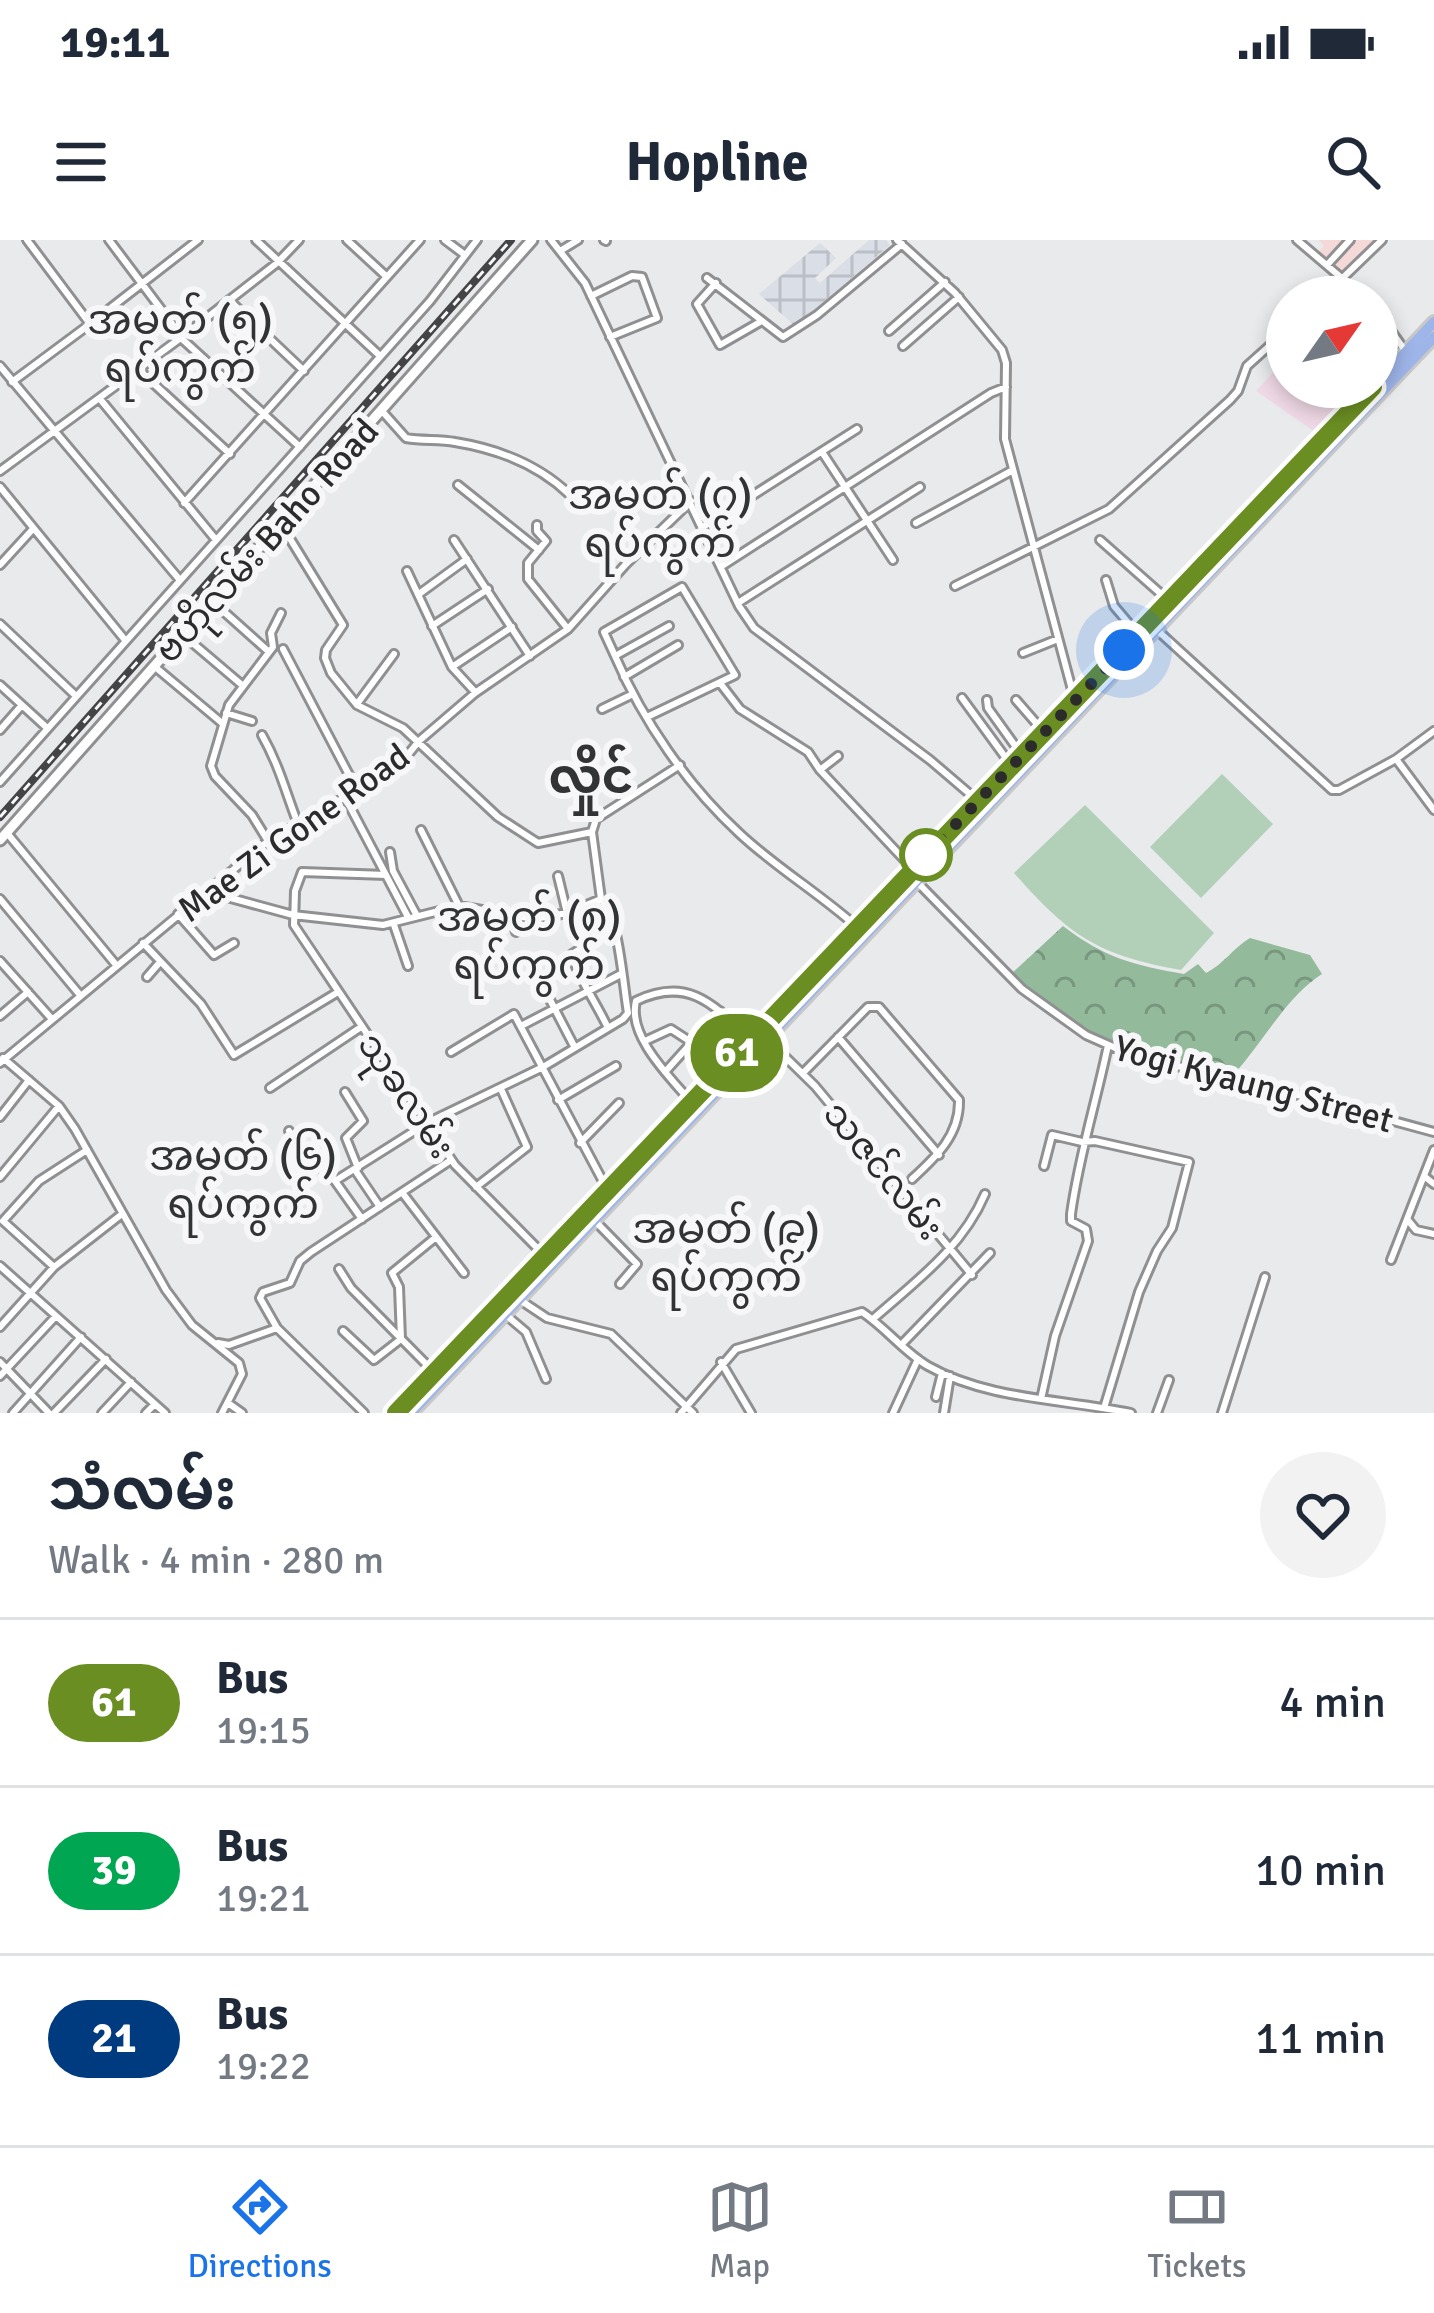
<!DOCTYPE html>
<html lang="en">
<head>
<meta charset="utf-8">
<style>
  body { margin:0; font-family:Signika,"Noto Sans Myanmar",sans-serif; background:#f2f2f3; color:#1f2937; height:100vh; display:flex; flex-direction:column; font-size:45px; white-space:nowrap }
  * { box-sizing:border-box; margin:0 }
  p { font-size:39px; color:#747a83 }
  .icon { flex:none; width:66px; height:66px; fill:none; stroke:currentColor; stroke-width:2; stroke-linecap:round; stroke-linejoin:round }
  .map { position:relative; height:1173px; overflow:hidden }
  .side { display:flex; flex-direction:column; background:#fff; flex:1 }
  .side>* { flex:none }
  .badge { padding:0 24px; border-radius:39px; font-size:42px; line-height:78px }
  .needle { width:78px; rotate:56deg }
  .tools { position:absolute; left:1266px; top:36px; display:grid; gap:24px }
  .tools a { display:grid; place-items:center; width:132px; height:132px; border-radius:50%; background:#fff; box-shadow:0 6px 18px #0003; font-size:60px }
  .you { position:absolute; width:60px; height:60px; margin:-30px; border:9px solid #fff; border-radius:50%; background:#1a73e8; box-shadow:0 0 0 18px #1a73e833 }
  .map>.badge { position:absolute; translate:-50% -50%; box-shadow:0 0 0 6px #fff }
  .round { display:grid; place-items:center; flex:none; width:126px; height:126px; border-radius:63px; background:#f2f2f3 }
  .headline { display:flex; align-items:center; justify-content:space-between; height:204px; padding:0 48px }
  h1 { font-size:57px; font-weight:700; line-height:90px }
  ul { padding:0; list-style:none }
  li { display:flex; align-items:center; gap:36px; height:168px; padding:0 48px; border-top:3px solid #e0e1e3 }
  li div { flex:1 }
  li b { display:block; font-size:45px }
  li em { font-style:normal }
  li .badge { min-width:132px; font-weight:700; text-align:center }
  .status { display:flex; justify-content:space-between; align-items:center; height:84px; padding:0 60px; background:#fff; direction:ltr }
  .status svg { height:33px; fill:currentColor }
  header { display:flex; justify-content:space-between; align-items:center; height:156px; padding:0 48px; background:#fff; font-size:54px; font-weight:700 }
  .tab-bar { display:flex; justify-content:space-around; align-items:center; height:168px; border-top:3px solid #e0e1e3; background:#fff; font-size:33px; color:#747a83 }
  .tab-bar a { display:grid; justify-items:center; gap:6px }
  .tab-bar .selected { color:#1a73e8 }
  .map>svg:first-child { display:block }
</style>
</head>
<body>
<div class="status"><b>19:11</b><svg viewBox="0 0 49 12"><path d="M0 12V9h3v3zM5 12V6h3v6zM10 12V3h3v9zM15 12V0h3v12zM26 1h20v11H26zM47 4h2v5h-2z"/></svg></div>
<header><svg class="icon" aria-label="menu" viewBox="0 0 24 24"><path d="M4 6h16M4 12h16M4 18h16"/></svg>Hopline<svg class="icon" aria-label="search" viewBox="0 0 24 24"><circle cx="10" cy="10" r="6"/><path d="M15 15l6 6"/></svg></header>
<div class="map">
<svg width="1434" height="1173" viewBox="0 0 1434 1173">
  <defs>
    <pattern id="industrial-grid" width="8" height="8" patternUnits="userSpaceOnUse" patternTransform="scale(3)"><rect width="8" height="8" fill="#dadee7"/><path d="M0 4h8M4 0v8" fill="none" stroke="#bbbfc6"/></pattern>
    <pattern id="forest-crowns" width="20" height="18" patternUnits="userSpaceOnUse" patternTransform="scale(3)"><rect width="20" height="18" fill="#93ba9a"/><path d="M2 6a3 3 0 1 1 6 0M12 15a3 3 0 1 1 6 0" fill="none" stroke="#78977e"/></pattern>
  </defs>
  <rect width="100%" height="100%" fill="#e9eaec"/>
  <path fill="#f0d9e6" d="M1287,117V147H1341L1349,154L1315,192L1256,151Z"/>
  <path fill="url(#industrial-grid)" d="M869,0H886L890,5L795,86L759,54L820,3L836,18L815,38L820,43Z"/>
  <path fill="#f4d9d8" d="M1319,0H1378L1344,34L1318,13L1324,6Z"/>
  <path fill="#b2cfb7" d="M1222,534L1273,584L1201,658L1150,607Z
    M1085,565L1214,693L1181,730C1097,715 1070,696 1014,633Z"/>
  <path fill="url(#forest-crowns)" d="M1063,686C1105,718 1133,725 1184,734L1198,724L1206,733C1224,724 1233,708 1250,698L1310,715L1322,734C1287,756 1263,802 1235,833C1210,825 1184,826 1159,819C1096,801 1060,777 1010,735Z"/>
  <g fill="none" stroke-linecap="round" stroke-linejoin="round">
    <g stroke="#909092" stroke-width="12">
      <path id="street" d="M109,0L182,97
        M256,0L380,116
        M347,0L387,37
        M445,0L465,15
        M551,0L585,43L739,366L754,388L930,520L978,561
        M604,0L606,1
        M897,0L955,53L1002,110L1006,123L1005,199L1075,461
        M1297,0L1364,57
        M560,11L578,0
        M1328,24L1350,0
        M707,38L783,97L817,75L902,4
        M716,43L697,64L720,105L760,82
        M591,56L632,36L642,37L657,78L610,97
        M1323,57L1382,0
        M229,60L304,131
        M1377,71L1406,112
        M90,84L198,0
        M889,91L945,42
        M181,98L300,207
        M903,106L959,57
        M0,126L179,339
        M140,131L230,214
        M12,142L90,84L27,0
        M100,159L216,300
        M381,170L406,198C422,201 439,199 455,202C498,209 539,225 570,255
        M822,212L893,320
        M0,231L186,94L277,23L299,0
        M458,245L539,310
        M0,247L125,400
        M184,263L420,0
        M916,283L1013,230
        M281,284L343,385L326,410L325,418L331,433L357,465L403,488L498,577L538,603L592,592
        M537,285V291L546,301L528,323V339L568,389
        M703,287L857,189
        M454,300L530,416
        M1100,300L1169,361
        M0,325L32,290
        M722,326L991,153L1006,147
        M407,331L452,427L475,452
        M1106,340L1114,366L1136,392
        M955,346L1109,269L1230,160L1238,151L1247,126L1287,90
        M419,354L467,319
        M212,361L269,412
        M738,363L920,247
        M0,384L76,456
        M432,386L488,349
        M1157,390L1332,550H1339L1396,519L1434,570
        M182,394L242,445
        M283,409L358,552
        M1023,413L1058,399
        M615,416C643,481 687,545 739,593C775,627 819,653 857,687
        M154,426L222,483
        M452,427L512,387
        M624,437L678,405
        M720,443L740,469L808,512L820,530L913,629
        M0,445L46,487
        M962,458L1011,525
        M987,460L988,468L1021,514
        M1016,460L1043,491
        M357,464L394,414
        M602,469L633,454
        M226,473L252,481
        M647,477L735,435L682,347L604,392L615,416L669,386
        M0,490L22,465
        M262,495C279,525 286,553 298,584
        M1396,519L1434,491
        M820,530L838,516
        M0,542L430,61L477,0
        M346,559L408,677
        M421,590L459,666
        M7,593L117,726
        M268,601L252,575L215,536L211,526L229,465L273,407L271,393L281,373
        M390,612L393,631L416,674
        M386,635L302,632L295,651L294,685L455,925L544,1015
        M558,636L567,673
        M918,643L1022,749L1086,795L1138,818L1236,838L1434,892
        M0,659L80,755
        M601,659L592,592L596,579L680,525
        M197,662L227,657L293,675L383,685L459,666L534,679L567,673L601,659
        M178,674L214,715L234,703
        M510,674L516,692
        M394,685L408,726
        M143,703L201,764L234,815L338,752
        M0,721L51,778
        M534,729L574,806
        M147,737L160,722
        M0,776L28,752
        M521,786L621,734
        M608,788C599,768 575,732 572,714L614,688
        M838,797L939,915
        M767,799L815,846L972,1035
        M645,801L671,789L694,804L719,831
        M451,812L514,774L607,949
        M3,818L59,866L75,889L166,1050L192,1085L239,1123L242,1134L222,1173
        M0,823L268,601L398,527L419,501L475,453L568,389L626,324L691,261
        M665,832L720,771
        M803,833L868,767H879L959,860C960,895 936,917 912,939
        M270,848L361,787
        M345,852L363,881L346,898L358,928
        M558,860L616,826
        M691,862C670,837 627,796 636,761C688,736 713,764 750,799
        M0,877L29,840
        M289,891L305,914L335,941L362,979
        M580,903L619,863
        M1434,910L1407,979L1416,990L1434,994
        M1044,926L1052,895L1082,902L1095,901L1189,922L1172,988L1157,1011L1139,1052L1104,1168
        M355,930L380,967
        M1424,936L1434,944
        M0,937L59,866
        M335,941L427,883L543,827L623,779L628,773C623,745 619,676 601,659
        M476,947L527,907L501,849
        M404,955L464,1033
        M3,981L39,941L87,910
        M3,981L54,1027
        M595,981L637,1024L620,1044
        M1391,1020L1407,979
        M0,1026L165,1173
        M339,1029L351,1048L434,1132
        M520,1060L547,1078L611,1094L693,1173
        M506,1075L526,1092L546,1139
        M873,1079C916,1041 962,1008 985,954
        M0,1087L54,1027L122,974
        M343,1091L374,1120L401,1099L399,1047L392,1033L436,997
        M218,1103L229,1105L277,1088
        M901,1105L990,1013
        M0,1122L49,1173
        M721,1122L751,1173
        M0,1136L56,1076
        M936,1157L942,1133
        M1041,1159L1055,1096L1088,1001L1086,989L1071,981V974C1079,915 1096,863 1108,805
        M228,1163L242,1173
        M13,1173L81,1097
        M54,1173L106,1119
        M102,1173L131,1142
        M146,1173L155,1164
        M364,1173L277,1088L260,1058L263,1052L290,1043L300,1021L311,1012L451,920
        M681,1173L736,1109L862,1072C886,1088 904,1112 928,1126C988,1160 1065,1159 1131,1173
        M893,1173L918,1119
        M944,1173L950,1136
        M1157,1173L1169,1140
        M1222,1173L1265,1037"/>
    </g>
    <g stroke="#909092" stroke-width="15">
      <path id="secondary" d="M0,600L532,0"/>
    </g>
    <g stroke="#c8c8c8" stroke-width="16">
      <path id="primary" d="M1377,143L1434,82
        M396,1173L1373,147
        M411,1173L1434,97"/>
    </g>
    <use href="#street" stroke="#fff" stroke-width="6"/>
    <use href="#secondary" stroke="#fff" stroke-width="9"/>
    <use href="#primary" stroke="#9eb5e9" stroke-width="10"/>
    <g stroke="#444446" stroke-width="8">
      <path id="rail" d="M0,577L511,0"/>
    </g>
    <use href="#rail" stroke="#f7f7fa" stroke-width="3" stroke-dasharray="9" stroke-linecap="butt"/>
  </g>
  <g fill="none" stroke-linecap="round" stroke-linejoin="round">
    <g stroke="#fff" stroke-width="27">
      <path id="line" d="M396,1173L1373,147"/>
    </g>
    <use href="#line" stroke="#6b8e23" stroke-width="18"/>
    <path stroke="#2b2b2c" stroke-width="12" stroke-dasharray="0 21.6" d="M926,615L1124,410"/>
  </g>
  <circle fill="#fff" stroke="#6b8e23" stroke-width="6" cx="926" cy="615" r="24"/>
  <g text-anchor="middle" stroke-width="12" stroke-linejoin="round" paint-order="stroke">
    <g font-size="36" fill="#2b2b2c" stroke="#f7f7fa">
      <text transform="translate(266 300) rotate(-48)" y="13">ဗဟိုလမ်း Baho Road</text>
      <text transform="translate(293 592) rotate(-36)" y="13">Mae Zi Gone Road</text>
      <text transform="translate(1254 843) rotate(15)" y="13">Yogi Kyaung Street</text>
      <text transform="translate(407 855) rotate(56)" y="13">သုခလမ်း</text>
      <text transform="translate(884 930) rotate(51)" y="13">သဇင်လမ်း</text>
    </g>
    <g font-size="42" fill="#323335" stroke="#f7f7fa">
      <text x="180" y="94">အမှတ် (၅)<tspan x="180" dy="48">ရပ်ကွက်</tspan></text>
      <text x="660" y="269">အမှတ် (၇)<tspan x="660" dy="48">ရပ်ကွက်</tspan></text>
      <text x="529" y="691">အမှတ် (၈)<tspan x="529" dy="48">ရပ်ကွက်</tspan></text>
      <text x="243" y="930">အမှတ် (၆)<tspan x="243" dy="48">ရပ်ကွက်</tspan></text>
      <text x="726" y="1003">အမှတ် (၉)<tspan x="726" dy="48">ရပ်ကွက်</tspan></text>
    </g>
    <g font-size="48" font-weight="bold" fill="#323335" stroke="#f7f7fa">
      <text x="591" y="553">လှိုင်</text>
    </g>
  </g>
</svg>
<div class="tools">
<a><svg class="needle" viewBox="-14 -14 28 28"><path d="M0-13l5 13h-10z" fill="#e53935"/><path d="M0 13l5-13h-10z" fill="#747a83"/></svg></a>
</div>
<div class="you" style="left:1124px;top:410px"></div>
<b class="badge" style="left:737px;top:813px;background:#6b8e23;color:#fff">61</b>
</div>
<section class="side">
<div class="headline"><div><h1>သံလမ်း</h1><p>Walk · 4 min · 280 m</p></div><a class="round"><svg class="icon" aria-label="heart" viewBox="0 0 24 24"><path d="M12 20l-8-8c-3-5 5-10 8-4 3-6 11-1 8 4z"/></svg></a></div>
<ul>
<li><span class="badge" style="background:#6b8e23;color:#fff">61</span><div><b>Bus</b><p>19:15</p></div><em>4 min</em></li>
<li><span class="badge" style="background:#00a651;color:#fff">39</span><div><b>Bus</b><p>19:21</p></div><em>10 min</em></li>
<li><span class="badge" style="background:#003b80;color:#fff">21</span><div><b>Bus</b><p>19:22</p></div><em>11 min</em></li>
</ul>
</section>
<nav class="tab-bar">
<a class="selected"><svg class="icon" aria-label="directions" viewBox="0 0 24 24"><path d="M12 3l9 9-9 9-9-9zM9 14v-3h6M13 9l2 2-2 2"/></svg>Directions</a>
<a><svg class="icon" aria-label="map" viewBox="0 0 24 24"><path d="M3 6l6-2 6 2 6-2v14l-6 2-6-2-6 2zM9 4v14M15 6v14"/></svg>Map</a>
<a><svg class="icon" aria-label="tickets" viewBox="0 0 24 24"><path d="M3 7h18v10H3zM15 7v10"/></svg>Tickets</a>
</nav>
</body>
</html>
